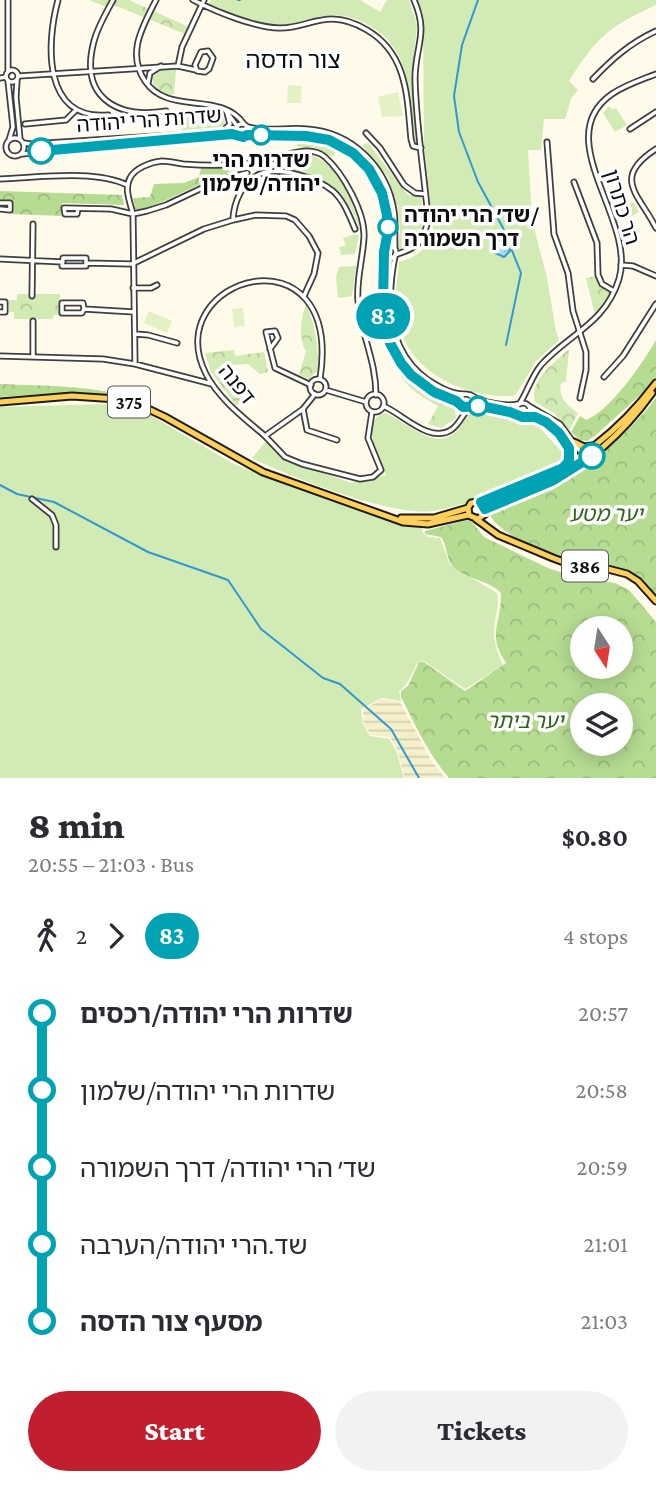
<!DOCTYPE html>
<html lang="en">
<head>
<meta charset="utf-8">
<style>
  body { margin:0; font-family:"Crimson Pro","Noto Sans Hebrew",serif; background:#f2f2f3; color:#2b2b33; height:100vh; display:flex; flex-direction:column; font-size:26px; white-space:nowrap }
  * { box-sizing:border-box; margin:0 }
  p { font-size:23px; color:#7c7c81 }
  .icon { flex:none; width:38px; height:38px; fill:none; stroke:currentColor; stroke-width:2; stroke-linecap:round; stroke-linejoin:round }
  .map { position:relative; height:778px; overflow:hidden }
  .panel { display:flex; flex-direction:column; background:#fff; flex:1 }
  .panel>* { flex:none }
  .badge { padding:0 14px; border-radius:23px; font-size:24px; line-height:46px }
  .needle { width:46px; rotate:168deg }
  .buttons { position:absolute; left:570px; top:616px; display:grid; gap:14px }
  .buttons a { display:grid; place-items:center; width:63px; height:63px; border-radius:50%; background:#fff; box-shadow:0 4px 18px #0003; font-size:35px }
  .map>.badge { position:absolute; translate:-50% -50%; box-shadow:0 0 0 4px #fff }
  .legs { display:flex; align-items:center; gap:10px; height:77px; padding:0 28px; font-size:23px }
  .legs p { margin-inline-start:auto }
  .headline { display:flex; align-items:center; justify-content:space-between; height:119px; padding:0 28px }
  h1 { font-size:38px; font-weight:800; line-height:52px }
  .button { display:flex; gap:14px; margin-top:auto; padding:14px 28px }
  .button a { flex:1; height:80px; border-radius:42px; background:#c11f2d; color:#fff; font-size:28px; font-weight:800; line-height:80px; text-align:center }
  .button a+a { background:#f2f2f3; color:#2b2b33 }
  ul { padding:0 28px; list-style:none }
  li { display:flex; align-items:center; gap:24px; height:77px; font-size:26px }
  li i { display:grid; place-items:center; width:10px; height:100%; margin:0 9px; background:currentColor }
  li i::after { content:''; width:18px; height:18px; margin:-9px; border:5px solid; border-radius:50%; background:#fff }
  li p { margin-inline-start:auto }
  li:first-child i { background:linear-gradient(#0000 50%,currentColor 0) }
  li:last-child i { background:linear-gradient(currentColor 50%,#0000 0) }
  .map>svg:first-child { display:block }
</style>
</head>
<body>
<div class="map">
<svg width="656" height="778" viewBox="0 0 656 778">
  <defs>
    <pattern id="farmland-rules" width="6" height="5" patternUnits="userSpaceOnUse" patternTransform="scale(1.75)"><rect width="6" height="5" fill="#f6f0ca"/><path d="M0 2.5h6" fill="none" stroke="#d2cdac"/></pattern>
    <pattern id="forest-crowns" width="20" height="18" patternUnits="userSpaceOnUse" patternTransform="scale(1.75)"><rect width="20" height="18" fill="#b6dc92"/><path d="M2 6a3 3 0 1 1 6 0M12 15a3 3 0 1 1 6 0" fill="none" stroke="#9bbc7d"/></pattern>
    <pattern id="park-crowns" width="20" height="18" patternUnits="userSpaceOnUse" patternTransform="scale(1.75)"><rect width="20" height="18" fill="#d2eab3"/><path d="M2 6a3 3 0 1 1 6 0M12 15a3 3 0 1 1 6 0" fill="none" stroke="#b3c899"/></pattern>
    <pattern id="water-ripples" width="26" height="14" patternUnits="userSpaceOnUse" patternTransform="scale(1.75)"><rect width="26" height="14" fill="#addff9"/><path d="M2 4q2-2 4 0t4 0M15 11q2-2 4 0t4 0" fill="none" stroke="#94bed4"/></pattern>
  </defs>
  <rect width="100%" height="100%" fill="#fffaea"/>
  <path fill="url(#farmland-rules)" d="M382,699L400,702L432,762L445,778H405L397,749L390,737L371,735L364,724L363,710Z"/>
  <path fill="#d2eab3" d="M211,0H360L380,12L387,0H409L417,25L412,75L417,142L413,138C409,95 411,47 368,25C358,19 344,15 332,15C309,17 288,29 264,25C245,21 226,12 208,6Z
    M414,0H656V5C609,27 597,36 569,81L578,90L571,99L565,119H544L541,150H528L532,220L547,278L556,331L559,340L536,361L517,393L513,396C462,398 406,371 397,317C393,299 398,279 399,262C420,256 428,248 433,228L424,143L423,13Z
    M609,106L613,110L616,108L627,125L615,132L603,113Z
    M368,143L408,195L421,196C424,217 426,234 409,249C414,237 413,224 409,211L397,205L388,177L362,145Z
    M307,154C338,160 356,206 361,234C349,192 327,175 284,171L282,163L289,157Z
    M633,202L639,212L623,221L620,209Z
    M356,234L359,236L355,254L341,255L339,247L346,246L343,238Z
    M356,266L352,296L338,298L336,277L339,267Z
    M109,404L148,414L232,463L289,486L387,518L421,526L423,533L428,537L440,538L450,565L497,593C499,604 497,610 495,621C492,637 496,650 503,665L465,689L424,661L418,662C412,672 409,685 399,691L401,701L382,698L361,709L363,724L370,736L389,739L396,750L404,778H0V407Z
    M475,411H487L536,424L563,453V461C528,478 470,506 432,511C393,517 288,476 252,458L266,441L286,461L352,483L386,475C379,459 359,420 385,413C404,420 431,449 452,435C462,429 464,415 475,411Z"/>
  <path fill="url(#forest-crowns)" fill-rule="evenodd" d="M240,166L242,169C205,178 173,200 136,212L133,198L150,197L154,184L184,183L199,177L201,168Z
    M0,191L122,195L124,205L62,203L61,216L12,214L13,201L0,200Z
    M656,340V378L650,386L596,435L587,441L580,440L571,432L580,416L586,420C611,410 642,364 656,340Z
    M0,384C48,386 94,385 140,400C93,390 48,394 0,397Z
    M656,398V597C645,584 634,573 618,568C604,563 590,565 575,562C554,558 494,533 489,512C514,502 540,494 563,480C599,459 630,431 656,398Z
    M467,520L472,522L484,537L548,568L563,573L615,583L629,590L656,622V778H449C427,752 416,726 401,697V691L408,686L419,662H424L465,691L506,663C486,633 502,623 501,593C488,579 462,579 451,564C446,556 447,545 441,537L425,534V531ZM583,628H621V667H583ZM583,705H621V744H583Z"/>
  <path fill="url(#park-crowns)" d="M89,0H129L189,27L185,34L109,3L106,7Z
    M162,70H176L174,95C163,93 150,89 153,76Z
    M181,108L218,112L224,116L225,124L220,128L182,130Z
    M296,137L324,141L339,147L333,157L316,148L297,147Z
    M398,206C414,212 418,240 405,250L397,249L400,231Z
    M596,276L600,285L611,293L595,314L586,278Z
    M17,294H60V315H54L53,319H14V312H9V300H17Z
    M306,304C315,325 319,347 318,370L309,379L299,375L306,351C298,339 301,317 306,304Z
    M569,349L566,382L561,383C558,398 567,405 578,413L569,431L554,413L535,402C529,380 554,363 569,349Z
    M234,350L235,356L264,352L268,372L260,374L248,364L231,365L230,385L247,388L248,401L236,405L211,372L205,353Z
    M393,361L412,382L454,405L456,418L441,428L428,424L438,406C415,393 404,386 393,361Z"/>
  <path fill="#e4f1c5" d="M288,85L302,86L301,103H287Z
    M398,92L403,116L382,117L378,97Z
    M243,308L245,326L234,327L232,309Z
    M149,311L172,321L167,333L144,323Z"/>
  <path fill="url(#water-ripples)" stroke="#3199d2" stroke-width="2" d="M499,241L508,244L510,251L504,257L491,251L490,242Z"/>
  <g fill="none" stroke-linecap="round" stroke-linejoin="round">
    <path stroke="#3199d2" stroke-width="2" d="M238,0H240
      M478,0L462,45L454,96L459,132L478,182L503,228L521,273L506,345
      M0,485L17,494L54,502L148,552L228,580L261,629L323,678L340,684L391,729L419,778"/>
    <g stroke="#3f3f3f" stroke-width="7">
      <path id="minor" d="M58,0C46,44 43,121 108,115
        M113,0C106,13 98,26 94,41C79,97 116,119 166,111
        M193,0C214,11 256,28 279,28C297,29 314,19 332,19C345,19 357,24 367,30C408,54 407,98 411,139L413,146L421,148
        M208,51L213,58L209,69L205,72L197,71L195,65L201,52Z
        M178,66L196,70
        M19,76L178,66L182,47L204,0
        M0,78L6,77
        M593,79C612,59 630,43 656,31
        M25,124L66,120L76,110
        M630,129L656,112
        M366,133L380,148L404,185L415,193L425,194
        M547,142L554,234L568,273L573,311L586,352V370L580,398
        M656,149C611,178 639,194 656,228
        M0,179C36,178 95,169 127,185
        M574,182L597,243L598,275L602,284L614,291
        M0,203H10V210L0,209
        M78,209L77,214H65L64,208L111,209L133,214L147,211L166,205L219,180L247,173
        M233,219C234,202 242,182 260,174C280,166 317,178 333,191C344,201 349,215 355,229
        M395,255C418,247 424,244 428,218C424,172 416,125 415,79C415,46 429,34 414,0
        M63,258H86V266H62Z
        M0,259L63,262
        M86,263L132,264L204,229L233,220L256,215L286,216L295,220L309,236L318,253L314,274L304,296
        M621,265L633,266L656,276
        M133,288H151L157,285
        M32,296L33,224
        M0,302H5V312H0
        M84,309L83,303H62V313H82L84,309L134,312
        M135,334L148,335L177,343
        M270,349L278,338L275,331L266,332L275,368L311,385
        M0,356L103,359L135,364L212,384
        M33,357V321
        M135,364L133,214C130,202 124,189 130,178C135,168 151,162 162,161C169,161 176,163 183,164C207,166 234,166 258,162C278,160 307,142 325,157C343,173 365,212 364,237C363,258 356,280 358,301C361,335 376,360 376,395
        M604,377L623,356L656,304
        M315,394L303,409L265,436C244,418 219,399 206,374C157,277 344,223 320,379
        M303,409L307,430L337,440
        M265,436L285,457L302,464L360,479L373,477L381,470L368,438L372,412
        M32,499L52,515L56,525V547"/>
    </g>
    <g stroke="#3f3f3f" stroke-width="7">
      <path id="tertiary" d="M156,0C143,26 126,53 145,81C168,116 220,90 244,124
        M6 76a6 6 0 1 1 12 0a6 6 0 1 1-12 0Z
        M8,72V0
        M8,81L13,127L9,140
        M17,81L16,97L20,139
        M148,83L150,73L161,66
        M225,110L237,126
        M236 130a6 6 0 1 1 12 0a6 6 0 1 1-12 0Z
        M248,127C267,132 288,127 307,129C352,132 387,167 394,211C396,224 394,236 395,249
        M224,130L230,124L227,113
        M247,135C271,135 298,133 322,138C369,149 397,203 385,249
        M6 147a9 9 0 1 1 18 0a9 9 0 1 1-18 0Z
        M24,143L31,144L220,132L236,128
        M22,154L232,134L239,136
        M384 252a6 6 0 1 1 12 0a6 6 0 1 1-12 0Z
        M385,256C387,306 373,347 420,383C432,392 448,395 459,404
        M395,256C386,301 387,351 428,380C439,387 451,394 464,394
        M310 387a8 8 0 1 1 16 0a8 8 0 1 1-16 0Z
        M326,390L366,402
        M459 401a7 7 0 1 1 14 0a7 7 0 1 1-14 0Z
        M366 403a9 9 0 1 1 18 0a9 9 0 1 1-18 0Z
        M471,395C481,402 505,407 518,404
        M516 410a7 7 0 1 1 14 0a7 7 0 1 1-14 0Z
        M520,403C528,390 532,376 541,365C570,333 605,324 619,279C637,220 548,138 612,94C625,85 641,80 656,74
        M383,406C402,413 429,444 451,430C459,425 463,414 469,408
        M529,406L560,424L582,454
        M470,407L481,406L517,415
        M527,416C546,418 560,431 569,448L568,463"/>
    </g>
    <g stroke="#1d1d1d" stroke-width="9">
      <path id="primary" d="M0,402L72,396L117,399L142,406L165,417L263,472L403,522L428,524L468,515L478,519L485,514L484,505L478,502L471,503L468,508L469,515
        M574,442L584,447L592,446
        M481,502C494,500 508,493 521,487C578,463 618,433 656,383
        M485,509C505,497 529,492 550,482C592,462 625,430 652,393
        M401,518H434L468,508
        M476,519L498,535L553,558L569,564L604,568L627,574L638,581L656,601"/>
    </g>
    <use href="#minor" stroke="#fff" stroke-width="3.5"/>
    <use href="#tertiary" stroke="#fff" stroke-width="3.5"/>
    <use href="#primary" stroke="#fed05b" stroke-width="5"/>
  </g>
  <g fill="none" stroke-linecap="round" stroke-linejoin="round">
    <g stroke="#fff" stroke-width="16">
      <path id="line-1" d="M41,151L232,134L243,137L247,135L306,136L329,140L353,153L369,169L382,193L387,215V236L384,252L383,306L390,343L401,363L411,375L434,392L456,401L463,407L481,406L510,412L522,417H535L546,422L559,433L569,448V461L563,468L481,502L485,509L552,481L592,456"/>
    </g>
    <use href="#line-1" stroke="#00a3b4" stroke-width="10"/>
  </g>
  <g fill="#fff" stroke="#00a3b4" stroke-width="3.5">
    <circle cx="261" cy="135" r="9"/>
    <circle cx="41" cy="151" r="12"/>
    <circle cx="388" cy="227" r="9"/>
    <circle cx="478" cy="406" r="9"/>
    <circle cx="592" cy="456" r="12"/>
  </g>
  <g text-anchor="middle" stroke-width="7" stroke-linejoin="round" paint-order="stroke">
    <g fill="#fff" stroke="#555" stroke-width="2">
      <rect x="108" y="386.5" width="42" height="31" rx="5"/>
      <rect x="562" y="550.5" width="46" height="31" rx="5"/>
    </g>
    <g font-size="19" font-weight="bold" fill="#0c0c0c">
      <text x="129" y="409">375</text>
      <text x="585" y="573">386</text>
    </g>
    <g font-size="21" fill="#0c0c0c" stroke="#fff">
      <text transform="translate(149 120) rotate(-4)" y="7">שדרות הרי יהודה</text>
      <text transform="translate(622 207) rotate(73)" y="7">הר כתרון</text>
      <text transform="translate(237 384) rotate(51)" y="7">דפנה</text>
    </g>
    <g font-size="21" font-weight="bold" fill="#0c0c0c" stroke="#fff">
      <text x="261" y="167">שדרות הרי<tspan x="261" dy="24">יהודה/שלמון</tspan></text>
      <text x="404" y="222" text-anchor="start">שד׳ הרי יהודה/<tspan x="404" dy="24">דרך השמורה</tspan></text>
    </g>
    <g font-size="21" font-style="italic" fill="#2d651a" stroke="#fff">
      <text x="606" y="521">יער מטע</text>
      <text x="525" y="728">יער ביתר</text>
    </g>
    <g font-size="24" fill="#0c0c0c" stroke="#fff">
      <text x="293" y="68">צור הדסה</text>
    </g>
  </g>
</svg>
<div class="buttons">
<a><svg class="needle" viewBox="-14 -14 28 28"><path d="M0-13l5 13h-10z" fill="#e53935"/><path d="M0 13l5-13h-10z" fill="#7c7c81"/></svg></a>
<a><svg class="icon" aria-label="layers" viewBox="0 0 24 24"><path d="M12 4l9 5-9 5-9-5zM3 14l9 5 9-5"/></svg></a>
</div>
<b class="badge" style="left:383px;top:316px;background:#00a3b4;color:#fff">83</b>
</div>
<section class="panel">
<div class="headline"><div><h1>8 min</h1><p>20:55 – 21:03 · Bus</p></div><b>$0.80</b></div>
<div class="legs"><svg class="icon" aria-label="walk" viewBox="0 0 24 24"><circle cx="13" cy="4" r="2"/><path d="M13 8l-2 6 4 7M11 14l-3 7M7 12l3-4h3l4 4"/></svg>2<svg class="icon" aria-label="forward" viewBox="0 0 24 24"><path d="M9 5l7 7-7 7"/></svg><b class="badge" style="background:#00a3b4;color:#fff">83</b><p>4 stops</p></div>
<ul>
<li><i style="color:#00a3b4"></i><b>שדרות הרי יהודה/רכסים</b><p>20:57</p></li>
<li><i style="color:#00a3b4"></i><span>שדרות הרי יהודה/שלמון</span><p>20:58</p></li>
<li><i style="color:#00a3b4"></i><span>שד׳ הרי יהודה/ דרך השמורה</span><p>20:59</p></li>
<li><i style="color:#00a3b4"></i><span>שד.הרי יהודה/הערבה</span><p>21:01</p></li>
<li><i style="color:#00a3b4"></i><b>מסעף צור הדסה</b><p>21:03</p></li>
</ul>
<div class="button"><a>Start</a><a>Tickets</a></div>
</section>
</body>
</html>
